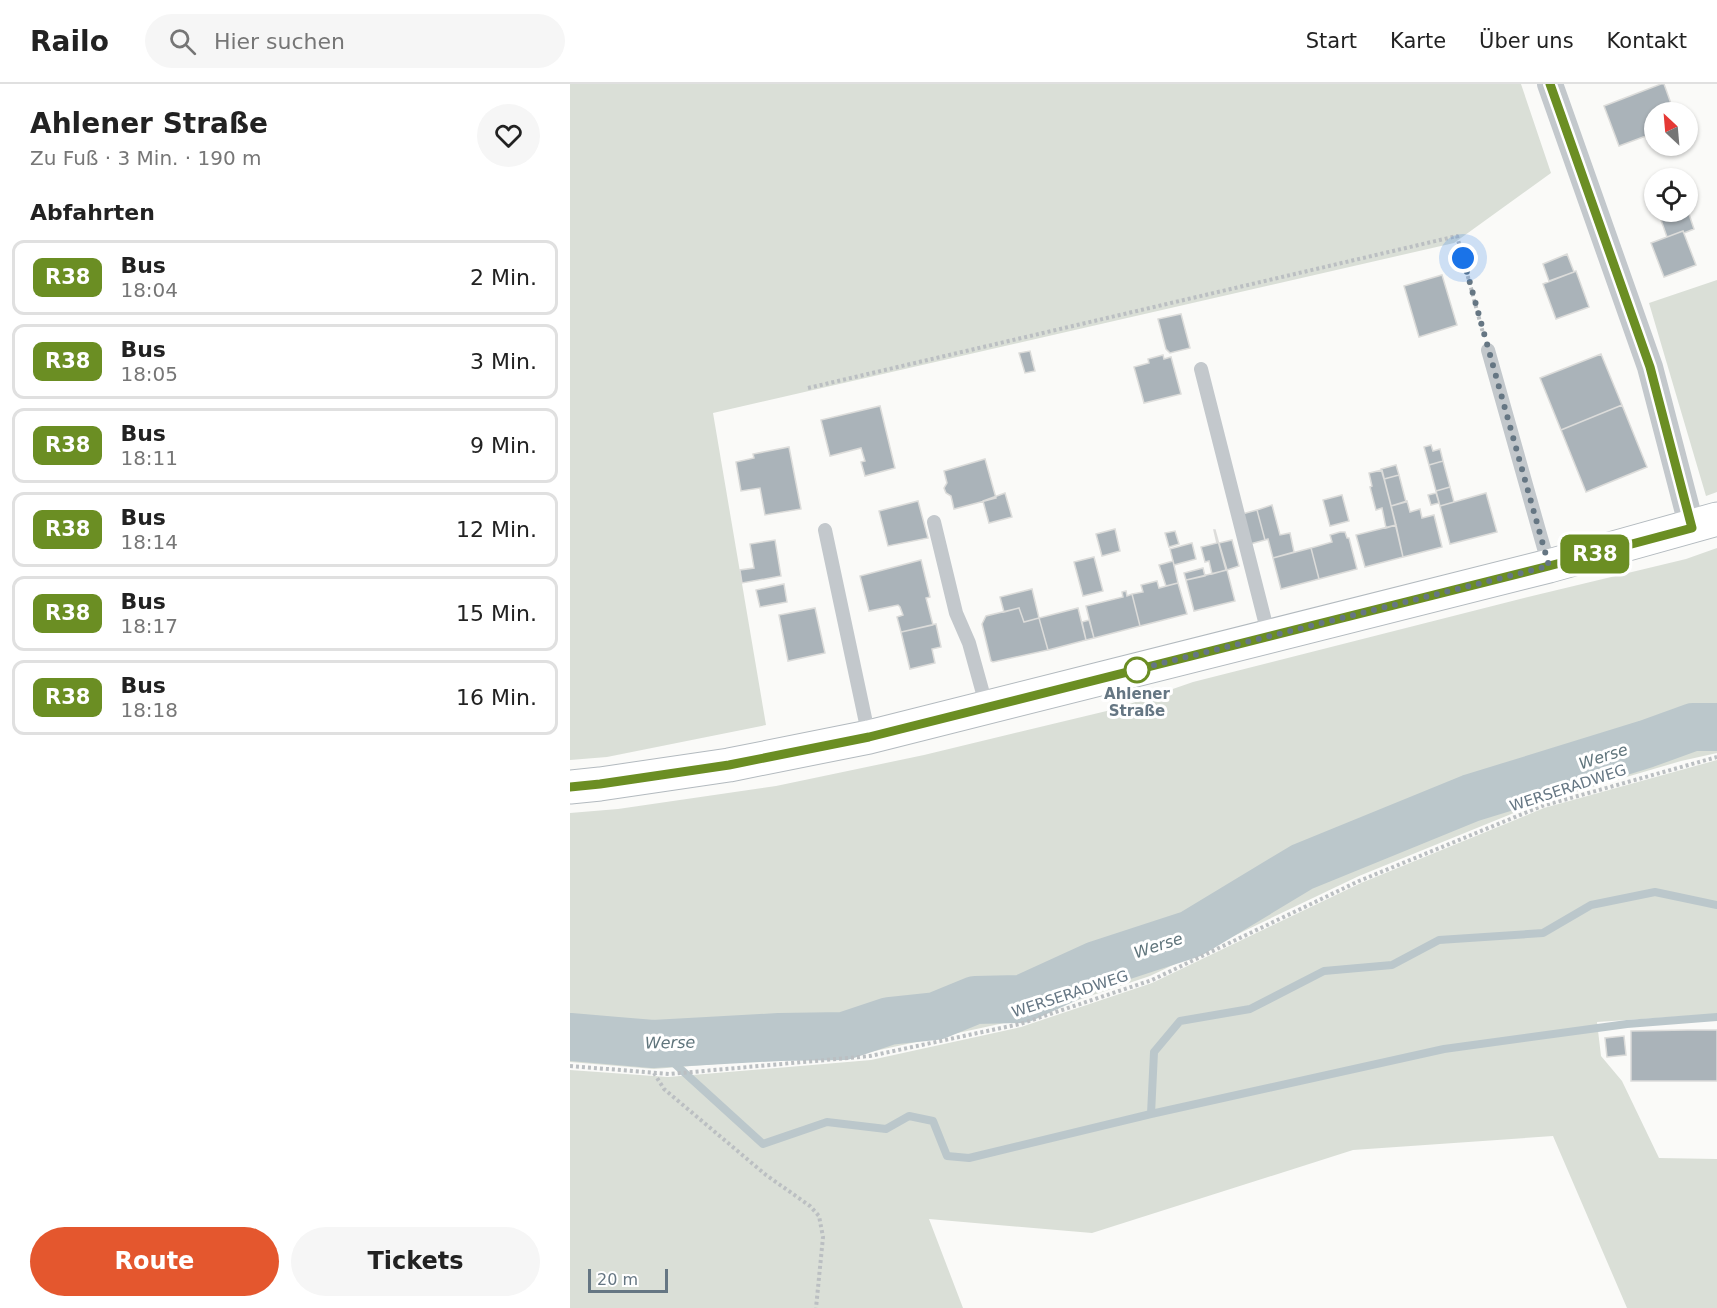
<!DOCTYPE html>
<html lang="de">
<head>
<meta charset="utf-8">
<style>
  body { margin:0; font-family:"DejaVu Sans",sans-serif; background:#f6f6f6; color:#222; height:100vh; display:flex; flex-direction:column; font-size:22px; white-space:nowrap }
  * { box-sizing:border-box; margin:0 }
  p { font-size:20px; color:#767676 }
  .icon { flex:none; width:33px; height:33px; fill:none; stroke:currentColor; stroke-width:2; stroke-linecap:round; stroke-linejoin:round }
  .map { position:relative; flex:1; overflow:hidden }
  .drawer { display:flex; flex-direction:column; background:#fff; width:570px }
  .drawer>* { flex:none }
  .badge { padding:0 12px; border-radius:9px; font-size:21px; line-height:39px }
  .needle { width:39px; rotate:334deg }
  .fabs { position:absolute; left:1074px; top:18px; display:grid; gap:12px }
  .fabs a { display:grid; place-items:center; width:54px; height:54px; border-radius:50%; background:#fff; box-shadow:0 2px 4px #0004; font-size:30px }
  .scale { position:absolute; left:18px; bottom:15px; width:80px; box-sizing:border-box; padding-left:6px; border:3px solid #657683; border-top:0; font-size:16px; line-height:21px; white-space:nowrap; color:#657683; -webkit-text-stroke:4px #fff; paint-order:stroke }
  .you { position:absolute; width:30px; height:30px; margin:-15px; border:4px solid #fff; border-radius:50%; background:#1a73e8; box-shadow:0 0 0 9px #1a73e833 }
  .map>.badge { position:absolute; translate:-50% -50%; box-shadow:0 0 0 3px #fff }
  h2 { padding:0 30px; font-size:22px; line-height:54px }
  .round { display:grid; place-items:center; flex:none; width:63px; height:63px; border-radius:32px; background:#f6f6f6 }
  .headline { display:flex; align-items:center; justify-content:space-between; height:102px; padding:0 30px }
  h1 { font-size:28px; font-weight:700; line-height:45px }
  .button { display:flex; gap:12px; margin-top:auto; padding:12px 30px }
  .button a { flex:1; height:69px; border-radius:36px; background:#e4572e; color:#fff; font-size:24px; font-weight:700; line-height:69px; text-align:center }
  .button a+a { background:#f6f6f6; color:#222 }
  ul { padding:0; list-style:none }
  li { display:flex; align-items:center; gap:18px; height:75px; margin:0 12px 9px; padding:0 18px; border:3px solid #e0e0e0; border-radius:12px }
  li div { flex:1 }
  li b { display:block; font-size:22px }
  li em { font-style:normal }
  li .badge { min-width:66px; font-weight:700; text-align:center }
  header { display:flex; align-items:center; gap:36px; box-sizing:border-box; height:84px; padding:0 30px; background:#fff; border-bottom:2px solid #e0e0e0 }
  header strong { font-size:28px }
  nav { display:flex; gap:33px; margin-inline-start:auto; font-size:21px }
  .search { width:420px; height:54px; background:#f6f6f6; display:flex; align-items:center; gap:15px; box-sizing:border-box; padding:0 21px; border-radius:33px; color:#767676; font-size:22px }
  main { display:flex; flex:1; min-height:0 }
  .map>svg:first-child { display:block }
</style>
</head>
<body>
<header>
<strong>Railo</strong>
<div class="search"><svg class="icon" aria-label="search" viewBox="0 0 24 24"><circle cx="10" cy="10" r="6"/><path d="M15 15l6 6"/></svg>Hier suchen</div>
<nav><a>Start</a><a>Karte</a><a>Über uns</a><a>Kontakt</a></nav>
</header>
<main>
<section class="drawer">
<div class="headline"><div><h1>Ahlener Straße</h1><p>Zu Fuß · 3 Min. · 190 m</p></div><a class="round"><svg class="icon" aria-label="heart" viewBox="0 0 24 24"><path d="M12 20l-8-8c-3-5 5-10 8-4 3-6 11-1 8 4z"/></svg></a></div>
<h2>Abfahrten</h2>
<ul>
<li><span class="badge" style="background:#6b8e23;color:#fff">R38</span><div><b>Bus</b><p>18:04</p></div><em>2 Min.</em></li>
<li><span class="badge" style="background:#6b8e23;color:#fff">R38</span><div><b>Bus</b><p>18:05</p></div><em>3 Min.</em></li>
<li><span class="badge" style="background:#6b8e23;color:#fff">R38</span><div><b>Bus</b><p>18:11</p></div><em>9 Min.</em></li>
<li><span class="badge" style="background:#6b8e23;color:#fff">R38</span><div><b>Bus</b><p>18:14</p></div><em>12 Min.</em></li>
<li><span class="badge" style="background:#6b8e23;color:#fff">R38</span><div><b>Bus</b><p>18:17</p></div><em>15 Min.</em></li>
<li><span class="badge" style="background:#6b8e23;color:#fff">R38</span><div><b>Bus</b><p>18:18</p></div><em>16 Min.</em></li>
</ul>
<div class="button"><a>Route</a><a>Tickets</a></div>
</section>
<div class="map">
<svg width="1147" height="1224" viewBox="0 0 1147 1224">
  <rect width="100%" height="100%" fill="#fafaf8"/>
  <path fill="#dadfd7" d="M0,0H951L981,89L884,159L143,329L196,641L37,673L0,676Z
    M1147,196V408L1136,412L1079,219Z
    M1147,464V669L1111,677L971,718L789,792L580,892L448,936L300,968L84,985L0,978V729L48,725L206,702L354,671L545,625L623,598L958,513L1116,475Z
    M1147,676V930L1027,938L1031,972L1052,997L1089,1074L1147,1075V1224H1057L983,1052L783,1066L522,1149L359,1135L393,1224H0V986L98,993L301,976L451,943L582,899L791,799L974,724Z"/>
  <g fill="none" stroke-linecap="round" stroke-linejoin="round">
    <path stroke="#bbc7cb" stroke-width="8" d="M83,960L193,1060L257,1038L316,1045L339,1032L363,1037L377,1072L399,1074L581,1030L584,968L610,937L680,925L754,887L822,881L869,856L973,849L1021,821L1085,808L1147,821
      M581,1030L874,965L1057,940L1147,933"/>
    <path stroke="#bbc7cb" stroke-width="48" d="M0,953L83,960L209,953L274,952L319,937L366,932L405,916L452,915L526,881L621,850L732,783L901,714L1076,660L1123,643H1147"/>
  </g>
  <path fill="#aab3b9" stroke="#dcdcda" stroke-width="1.5" d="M1091,0H1094L1104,28H1084V49L1049,62L1034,22Z
    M1118,127L1124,145L1114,149L1113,147L1097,153L1091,136Z
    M1113,147L1126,181L1094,193L1081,159Z
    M997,170L1004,188L979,197L973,180Z
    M1006,187L1019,223L986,235L973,200Z
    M872,191L887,241L849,253L834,202Z
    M611,230L620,264L600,269L596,265L588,235Z
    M460,267L465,287L455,289L449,269Z
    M1031,270L1052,321L991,346L970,294Z
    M593,271L594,275L601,273L611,310L574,319L564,283L579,279L578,275Z
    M1052,321L1077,383L1016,408L991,346Z
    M310,322L325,384L295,392L291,378L295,377L291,364L260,372L251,336Z
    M861,361L863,367L870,365L873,377L859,381L854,363Z
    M219,363L231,425L195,431L190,404L171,407L166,378L184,374L183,370Z
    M415,375L426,414L384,425L381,412L376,409L374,404L377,399L374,387Z
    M873,377L880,403L866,407L859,381Z
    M826,381L829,391L814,395L811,385Z
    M812,386L826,441L816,444L812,424L806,426L800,403L802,402L799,389Z
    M829,391L836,418L821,422L814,395Z
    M880,403L884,418L870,422L866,407Z
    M435,409L442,433L419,439L413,417Z
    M866,409L869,419L861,421L858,411Z
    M916,409L927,448L880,460L870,422Z
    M772,411L779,437L760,442L753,416Z
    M348,417L358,454L318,462L309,427Z
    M837,417L840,428L850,425L852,434L864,431L872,463L833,473L821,422Z
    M702,421L710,451L720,449L724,468L703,474L698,455L695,456L687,426Z
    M687,426L695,456L680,460L672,430Z
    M826,441L833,473L795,483L786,451Z
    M545,445L550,467L532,472L526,450Z
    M644,446H645L656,486L642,490L639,477L635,478L631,463L647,459Z
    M605,447L609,460L599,463L595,449Z
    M770,448H775L777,454H779L787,485L749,495L741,464L762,458L760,451Z
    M205,456L211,492L172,499L170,486L184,484L180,460Z
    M662,456L669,482L657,486L649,459Z
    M622,459L626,475L604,481L600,465Z
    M741,464L749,495L711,505L703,474Z
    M524,473L533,507L513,512L504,478Z
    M351,476L360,513L356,514L363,541L331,548L327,533L333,531L330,523L328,521L299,527L290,492Z
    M603,477L608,499L596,502L589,481Z
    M633,484L635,492L616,496L614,489Z
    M657,486L665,517L624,527L616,496Z
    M587,497L589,504L608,499L617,530L570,542L562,510L573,508L571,501Z
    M214,500L217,518L190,523L186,506Z
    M462,505L469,534L454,538L449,524L434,528L430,513Z
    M556,507L557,512L562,510L570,542L524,554L516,522L553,513L552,508Z
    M245,524L255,569L218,577L209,531Z
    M449,524L454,538L469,534L478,566L423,578L421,577L412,540L416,532Z
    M508,524L516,556L478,566L469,534Z
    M519,536L524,554L516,556L512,538Z
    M366,540L371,563L362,565L365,579L340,585L331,548Z
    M1117,946H1147V997H1061V947Z
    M1054,952L1056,971L1037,973L1035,954Z"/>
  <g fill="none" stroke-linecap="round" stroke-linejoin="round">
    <g stroke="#b3babf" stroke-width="35">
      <path id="secondary" d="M0,703L30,700L159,681L299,653L979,482L1147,435"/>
    </g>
    <path stroke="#bbbfc2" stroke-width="4" stroke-dasharray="3 3" stroke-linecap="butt" d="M238,304L887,152L913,249
      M0,982L100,990L300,972L450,940L582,896L789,797L972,722L1147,673
      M84,989L94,1005L196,1091L240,1122L249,1132L253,1153L246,1224"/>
    <path stroke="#c3c8cc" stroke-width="14" d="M918,266L979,482
      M631,285L699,553
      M364,438L386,529L399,559L417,624
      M255,446L299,653"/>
    <path stroke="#c3c8cc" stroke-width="26" d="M980,0L1080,283L1122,444"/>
    <use href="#secondary" stroke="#fff" stroke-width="33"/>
  </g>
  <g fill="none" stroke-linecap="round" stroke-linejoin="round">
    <g stroke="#fff" stroke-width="14">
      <path id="line" d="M0,703L30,700L159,681L299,653L979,482L1122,444L1080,283L980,0"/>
    </g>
    <use href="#line" stroke="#6b8e23" stroke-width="9"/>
    <path stroke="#657683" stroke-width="6" stroke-dasharray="0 10.8" d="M567,586H565L979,482L893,174"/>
  </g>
  <circle fill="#fff" stroke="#6b8e23" stroke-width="3" cx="567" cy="586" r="12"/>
  <g text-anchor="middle" stroke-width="6" stroke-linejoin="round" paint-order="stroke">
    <g font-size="15" font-weight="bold" fill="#657683" stroke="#fff">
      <text x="567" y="615">Ahlener<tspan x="567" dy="17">Straße</tspan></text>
    </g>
    <g font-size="15" fill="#657683" stroke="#fff">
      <text transform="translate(998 704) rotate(-18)" y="5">WERSERADWEG</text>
      <text transform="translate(500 910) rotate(-18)" y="5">WERSERADWEG</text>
    </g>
    <g font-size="16" font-style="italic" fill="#60757c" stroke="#fff">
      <text transform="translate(1033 672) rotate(-18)" y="6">Werse</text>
      <text transform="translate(588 861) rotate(-18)" y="6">Werse</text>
      <text transform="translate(100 958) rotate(-1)" y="6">Werse</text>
    </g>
  </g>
</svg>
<div class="fabs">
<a><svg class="needle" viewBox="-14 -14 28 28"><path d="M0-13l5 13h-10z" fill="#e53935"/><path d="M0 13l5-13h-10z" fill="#767676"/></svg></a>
<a><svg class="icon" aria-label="locate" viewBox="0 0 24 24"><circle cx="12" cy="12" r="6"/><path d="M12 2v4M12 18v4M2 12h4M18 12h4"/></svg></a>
</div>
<div class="scale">20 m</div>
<div class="you" style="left:893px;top:174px"></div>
<b class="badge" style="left:1025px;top:470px;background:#6b8e23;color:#fff">R38</b>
</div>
</main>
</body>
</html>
